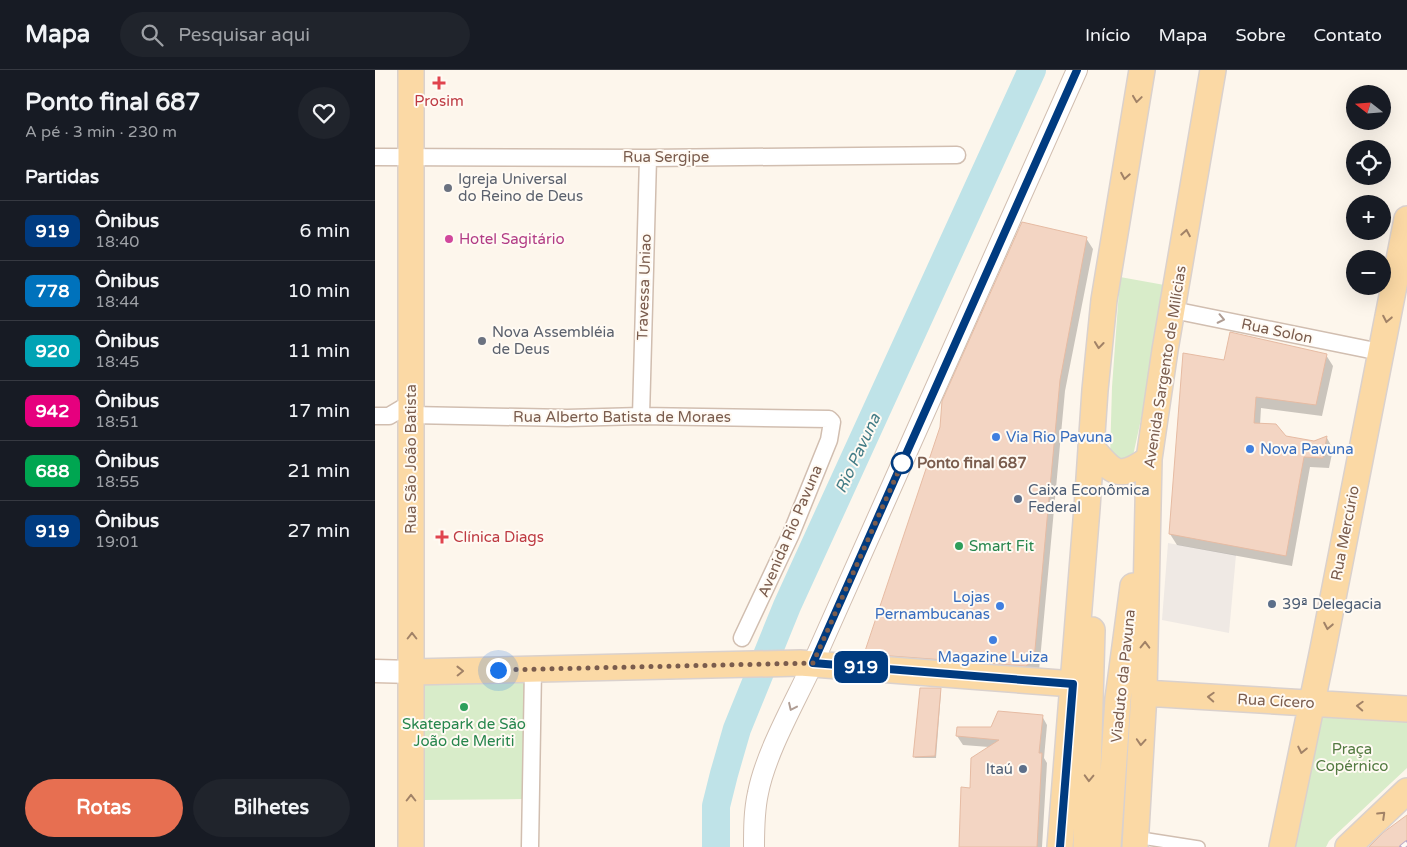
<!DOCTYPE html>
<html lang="pt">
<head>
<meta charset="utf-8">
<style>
  body { margin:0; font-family:"Varela Round",sans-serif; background:#20242c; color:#f1f3f6; height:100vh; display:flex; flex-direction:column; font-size:19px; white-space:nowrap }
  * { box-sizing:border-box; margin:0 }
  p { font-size:16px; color:#9ea1a6 }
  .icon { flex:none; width:28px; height:28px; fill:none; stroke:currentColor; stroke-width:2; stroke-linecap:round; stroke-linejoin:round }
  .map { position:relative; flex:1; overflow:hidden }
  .details { display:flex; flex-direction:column; background:#171b24; width:375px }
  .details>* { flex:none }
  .badge { padding:0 10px; border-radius:8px; font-size:18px; line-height:32px }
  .needle { width:32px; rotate:287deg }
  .controls { position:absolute; left:971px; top:15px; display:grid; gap:10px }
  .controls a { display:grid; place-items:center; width:45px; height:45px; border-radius:50%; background:#171b24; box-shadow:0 5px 20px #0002; font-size:25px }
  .you { position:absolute; width:25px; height:25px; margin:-12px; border:4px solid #fff; border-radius:50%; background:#1a73e8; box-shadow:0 0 0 8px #1a73e833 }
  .map>.badge { position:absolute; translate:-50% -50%; box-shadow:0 0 0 2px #fff }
  h2 { padding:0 25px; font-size:19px; line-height:45px }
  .round { display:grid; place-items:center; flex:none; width:52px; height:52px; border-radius:26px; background:#20242c }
  .head { display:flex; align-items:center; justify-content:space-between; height:85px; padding:0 25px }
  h1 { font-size:24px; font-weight:700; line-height:38px }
  .cta { display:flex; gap:10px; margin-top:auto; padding:10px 25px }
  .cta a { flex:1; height:58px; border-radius:30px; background:#e76f51; color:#fff; font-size:20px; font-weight:700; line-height:58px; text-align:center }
  .cta a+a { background:#20242c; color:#f1f3f6 }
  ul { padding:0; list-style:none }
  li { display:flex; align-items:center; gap:15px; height:60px; padding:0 25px; border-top:1px solid #363941 }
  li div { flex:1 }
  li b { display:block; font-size:19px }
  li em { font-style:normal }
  li .badge { min-width:55px; font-weight:700; text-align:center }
  header { display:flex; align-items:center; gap:30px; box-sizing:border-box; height:70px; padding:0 25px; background:#171b24; border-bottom:1px solid #363941 }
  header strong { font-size:24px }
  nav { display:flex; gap:28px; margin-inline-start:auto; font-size:18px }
  .search { width:350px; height:45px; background:#20242c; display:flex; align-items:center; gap:12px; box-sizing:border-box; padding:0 18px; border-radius:28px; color:#9ea1a6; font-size:19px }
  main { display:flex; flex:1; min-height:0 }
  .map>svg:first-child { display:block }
</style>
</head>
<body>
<header>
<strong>Mapa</strong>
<div class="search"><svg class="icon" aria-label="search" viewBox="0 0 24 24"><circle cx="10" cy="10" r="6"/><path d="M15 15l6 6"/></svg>Pesquisar aqui</div>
<nav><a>Início</a><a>Mapa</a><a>Sobre</a><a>Contato</a></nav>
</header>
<main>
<section class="details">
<div class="head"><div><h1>Ponto final 687</h1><p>A pé · 3 min · 230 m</p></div><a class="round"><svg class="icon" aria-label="heart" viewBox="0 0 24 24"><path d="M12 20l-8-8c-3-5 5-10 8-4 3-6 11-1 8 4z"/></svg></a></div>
<h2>Partidas</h2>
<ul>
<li><span class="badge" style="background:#003b80;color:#fff">919</span><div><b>Ônibus</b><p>18:40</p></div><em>6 min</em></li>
<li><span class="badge" style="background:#0072bc;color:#fff">778</span><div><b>Ônibus</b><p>18:44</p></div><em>10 min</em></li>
<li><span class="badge" style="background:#00a3b4;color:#fff">920</span><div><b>Ônibus</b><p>18:45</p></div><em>11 min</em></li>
<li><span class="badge" style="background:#e6007e;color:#fff">942</span><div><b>Ônibus</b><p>18:51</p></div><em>17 min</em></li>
<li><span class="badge" style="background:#00a651;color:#fff">688</span><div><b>Ônibus</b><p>18:55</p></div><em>21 min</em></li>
<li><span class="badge" style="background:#003b80;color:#fff">919</span><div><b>Ônibus</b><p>19:01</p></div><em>27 min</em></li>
</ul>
<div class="cta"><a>Rotas</a><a>Bilhetes</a></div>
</section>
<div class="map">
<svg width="1032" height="777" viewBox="0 0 1032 777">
  <rect width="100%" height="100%" fill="#fdf6ec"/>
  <path fill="#efe9e4" d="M793,473L861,485L854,563L787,550Z"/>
  <path fill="#d8ecc9" d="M745,207L795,216L756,395L735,388L737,317Z
    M149,611V729L47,730L46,612Z
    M939,639L1032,650V698L954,771L951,777H915Z"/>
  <path fill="#0003" d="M711,168L718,179L690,321L664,601L496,594L490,583Z
    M951,285L958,296L947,346L886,338L885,355L911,367L939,372L952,368L958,379L954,398L935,397L917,496L802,475L795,464L850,291Z
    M565,620L566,622L561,688H540L539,686Z
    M667,646L672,655L669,688L672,693L667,777H585L596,719L614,677L588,675L582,666L583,658L616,659Z"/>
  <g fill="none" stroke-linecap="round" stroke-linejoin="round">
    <path stroke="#bfe3e8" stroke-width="28" d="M341,777V736L349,704L362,659L412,536L657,0"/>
  </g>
  <path fill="#f3d5c3" stroke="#e6bba3" d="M647,152L712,167L685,310L659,590L651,596L489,584L565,357L567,331Z
    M855,262L952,284L941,335L881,327L879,353L901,354L911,366L939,371L952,366L948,388L929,387L911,486L794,464L808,283L849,290Z
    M545,618H566L560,686L538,687Z
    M623,641L668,645L664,683H667L662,777H584L586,717L595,718L596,688L624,670L581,666L582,657H616Z
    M1032,745V777H994L1009,762Z"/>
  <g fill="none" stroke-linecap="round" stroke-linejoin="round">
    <g stroke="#d1beb0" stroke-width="14">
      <path id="pedestrian" d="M760,767L824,777"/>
    </g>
    <g stroke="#d1beb0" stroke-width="19">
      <path id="minor" d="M0,87L273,88L582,85
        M798,240L1005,282
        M36,345L192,348L266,346L454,349L457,352L454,370L416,464L367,568
        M0,346H14L36,333
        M266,346L273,88
        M155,777L158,599"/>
    </g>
    <g stroke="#d1beb0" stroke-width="22">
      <path id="tertiary" d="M379,777C379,759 379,741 383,723C391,682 420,632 438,593L702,0"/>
    </g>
    <g stroke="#d6c0b0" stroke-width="25">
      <path id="secondary" d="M0,601L37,602"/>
    </g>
    <g stroke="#dad1cd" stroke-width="28">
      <path id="primary" d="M36,0V777
        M716,377C738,403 743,411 774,389
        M37,602L425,593L698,614
        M769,623L1032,639
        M685,777L712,438L720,320L729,230L767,0
        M711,777L717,560
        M733,777L743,629L758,516
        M760,777L769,623L774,389L790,280L838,0
        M907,777L948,579L1032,149
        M973,777L1032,721"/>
    </g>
    <use href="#pedestrian" stroke="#fff" stroke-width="11"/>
    <use href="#minor" stroke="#fff" stroke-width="16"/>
    <use href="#tertiary" stroke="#fff" stroke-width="20"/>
    <use href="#secondary" stroke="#fff" stroke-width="22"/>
    <use href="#primary" stroke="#fbd9a5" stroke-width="25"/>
    <g stroke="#b9a8c9" stroke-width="5.5">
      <path id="rail" d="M1027,777L1032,773"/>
    </g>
    <use href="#rail" stroke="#fffaf3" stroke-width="4" stroke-dasharray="11" stroke-linecap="butt"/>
  </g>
  <defs><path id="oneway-chevron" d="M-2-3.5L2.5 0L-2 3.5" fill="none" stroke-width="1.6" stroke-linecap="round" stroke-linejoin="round" transform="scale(1.25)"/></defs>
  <g stroke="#a18267">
    <use href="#oneway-chevron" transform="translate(762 29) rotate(98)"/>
    <use href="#oneway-chevron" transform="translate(750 106) rotate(100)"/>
    <use href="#oneway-chevron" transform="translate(811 163) rotate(-80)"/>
    <use href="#oneway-chevron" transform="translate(1012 249) rotate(101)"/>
    <use href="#oneway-chevron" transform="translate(724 275) rotate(96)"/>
    <use href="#oneway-chevron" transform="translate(953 556) rotate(101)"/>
    <use href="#oneway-chevron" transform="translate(37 566) rotate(-90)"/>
    <use href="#oneway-chevron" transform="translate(770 575) rotate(-89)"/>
    <use href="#oneway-chevron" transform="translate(85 601) rotate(-1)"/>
    <use href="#oneway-chevron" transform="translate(836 627) rotate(-177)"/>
    <use href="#oneway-chevron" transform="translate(985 636) rotate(-177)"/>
    <use href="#oneway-chevron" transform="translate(766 672) rotate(94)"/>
    <use href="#oneway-chevron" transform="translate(927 680) rotate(102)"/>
    <use href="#oneway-chevron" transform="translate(714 708) rotate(92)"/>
    <use href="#oneway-chevron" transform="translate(36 728) rotate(-90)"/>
    <use href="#oneway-chevron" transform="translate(1007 745) rotate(-44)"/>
  </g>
  <g stroke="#af9d94">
    <use href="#oneway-chevron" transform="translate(846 249) rotate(12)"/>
    <use href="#oneway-chevron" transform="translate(417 637) rotate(115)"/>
  </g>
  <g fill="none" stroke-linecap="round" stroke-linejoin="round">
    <g stroke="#fff" stroke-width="11">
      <path id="line" d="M685,777L698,614L438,593L702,0"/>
    </g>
    <use href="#line" stroke="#003b80" stroke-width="8"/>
    <path stroke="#7a5c4d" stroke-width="5" stroke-dasharray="0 9" d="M123,600L438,593L528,391L527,393"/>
  </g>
  <g fill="#e0444e" stroke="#fffaf3" stroke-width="2">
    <path d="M61.5 5.5h5v5h5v5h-5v5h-5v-5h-5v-5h5z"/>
    <path d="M64.5 459.5h5v5h5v5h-5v5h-5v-5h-5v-5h5z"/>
  </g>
  <g fill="#6b7280" stroke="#fffaf3" stroke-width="2">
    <circle cx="73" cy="118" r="5"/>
    <circle cx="107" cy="271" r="5"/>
  </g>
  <circle fill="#d1479c" stroke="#fffaf3" stroke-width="2" cx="74" cy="169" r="5"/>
  <g fill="#3f7fe0" stroke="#fffaf3" stroke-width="2">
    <circle cx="621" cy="367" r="5"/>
    <circle cx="875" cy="379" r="5"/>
    <circle cx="625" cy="536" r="5"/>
    <circle cx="618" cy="570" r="5"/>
  </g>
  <circle fill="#fff" stroke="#003b80" stroke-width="2.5" cx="527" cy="393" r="10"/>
  <g fill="#5c6f8a" stroke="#fffaf3" stroke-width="2">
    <circle cx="643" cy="429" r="5"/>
    <circle cx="897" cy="534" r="5"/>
    <circle cx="648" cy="699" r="5"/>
  </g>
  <g fill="#2e9e5b" stroke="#fffaf3" stroke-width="2">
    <circle cx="584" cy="476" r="5"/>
    <circle cx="89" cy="637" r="5"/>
  </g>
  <g text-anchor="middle" stroke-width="4" stroke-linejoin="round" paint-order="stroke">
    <g font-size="15" fill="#be3a42" stroke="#fffaf3">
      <text x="64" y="36">Prosim</text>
      <text x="78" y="472" text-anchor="start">Clínica Diags</text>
    </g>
    <g font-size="15" fill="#7a5c4d" stroke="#fffaf3">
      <text x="291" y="92">Rua Sergipe</text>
      <text transform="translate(269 217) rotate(-88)" y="5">Travessa Uniao</text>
      <text transform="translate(902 261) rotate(12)" y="5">Rua Solon</text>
      <text transform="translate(790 297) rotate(-81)" y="5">Avenida Sargento de Milícias</text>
      <text x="247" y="352">Rua Alberto Batista de Moraes</text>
      <text transform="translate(36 389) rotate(-90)" y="5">Rua São João Batista</text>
      <text transform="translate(415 461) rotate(-67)" y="5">Avenida Rio Pavuna</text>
      <text transform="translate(970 463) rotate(-79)" y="5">Rua Mercúrio</text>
      <text transform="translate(748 606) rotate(-84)" y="5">Viaduto da Pavuna</text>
      <text transform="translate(901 631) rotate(3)" y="5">Rua Cícero</text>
    </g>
    <g font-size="15" fill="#5b616d" stroke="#fffaf3" text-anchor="start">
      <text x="83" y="114">Igreja Universal<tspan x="83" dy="17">do Reino de Deus</tspan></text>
      <text x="117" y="267">Nova Assembléia<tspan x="117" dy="17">de Deus</tspan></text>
    </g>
    <g font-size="15" fill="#b23c85" stroke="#fffaf3" text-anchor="start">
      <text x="84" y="174">Hotel Sagitário</text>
    </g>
    <g font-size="15" fill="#366cbe" stroke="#fffaf3" text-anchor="start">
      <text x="631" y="372">Via Rio Pavuna</text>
      <text x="885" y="384">Nova Pavuna</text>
      <text x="615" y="532" text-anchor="end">Lojas<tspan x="615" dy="17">Pernambucanas</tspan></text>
      <text x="618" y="592" text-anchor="middle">Magazine Luiza</text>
    </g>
    <g font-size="15" font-weight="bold" fill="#7a5c4d" stroke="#fffaf3" text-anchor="start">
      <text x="542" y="398">Ponto final 687</text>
    </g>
    <g font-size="15" fill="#4e5e75" stroke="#fffaf3" text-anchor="start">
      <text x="653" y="425">Caixa Econômica<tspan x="653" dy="17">Federal</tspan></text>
      <text x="907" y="539">39ª Delegacia</text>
      <text x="638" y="704" text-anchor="end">Itaú</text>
    </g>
    <g font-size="15" fill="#27864d" stroke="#fffaf3" text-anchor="start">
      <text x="594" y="481">Smart Fit</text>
      <text x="89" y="659" text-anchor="middle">Skatepark de São<tspan x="89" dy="17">João de Meriti</tspan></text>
    </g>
    <g font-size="15" fill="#537a41" stroke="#fffaf3">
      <text x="977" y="684">Praça<tspan x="977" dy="17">Copérnico</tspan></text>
    </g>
    <g font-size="16" font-style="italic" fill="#437c86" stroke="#fffaf3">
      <text transform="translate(482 383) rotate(-65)" y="6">Rio Pavuna</text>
    </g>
  </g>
</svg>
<div class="controls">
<a><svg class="needle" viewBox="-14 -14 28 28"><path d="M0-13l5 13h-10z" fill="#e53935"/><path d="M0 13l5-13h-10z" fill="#9ea1a6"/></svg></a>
<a><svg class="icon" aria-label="locate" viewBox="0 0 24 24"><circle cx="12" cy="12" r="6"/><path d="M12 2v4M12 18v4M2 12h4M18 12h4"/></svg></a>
<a>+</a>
<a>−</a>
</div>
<div class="you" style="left:123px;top:600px"></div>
<b class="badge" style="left:486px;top:597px;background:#003b80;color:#fff">919</b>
</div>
</main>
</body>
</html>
